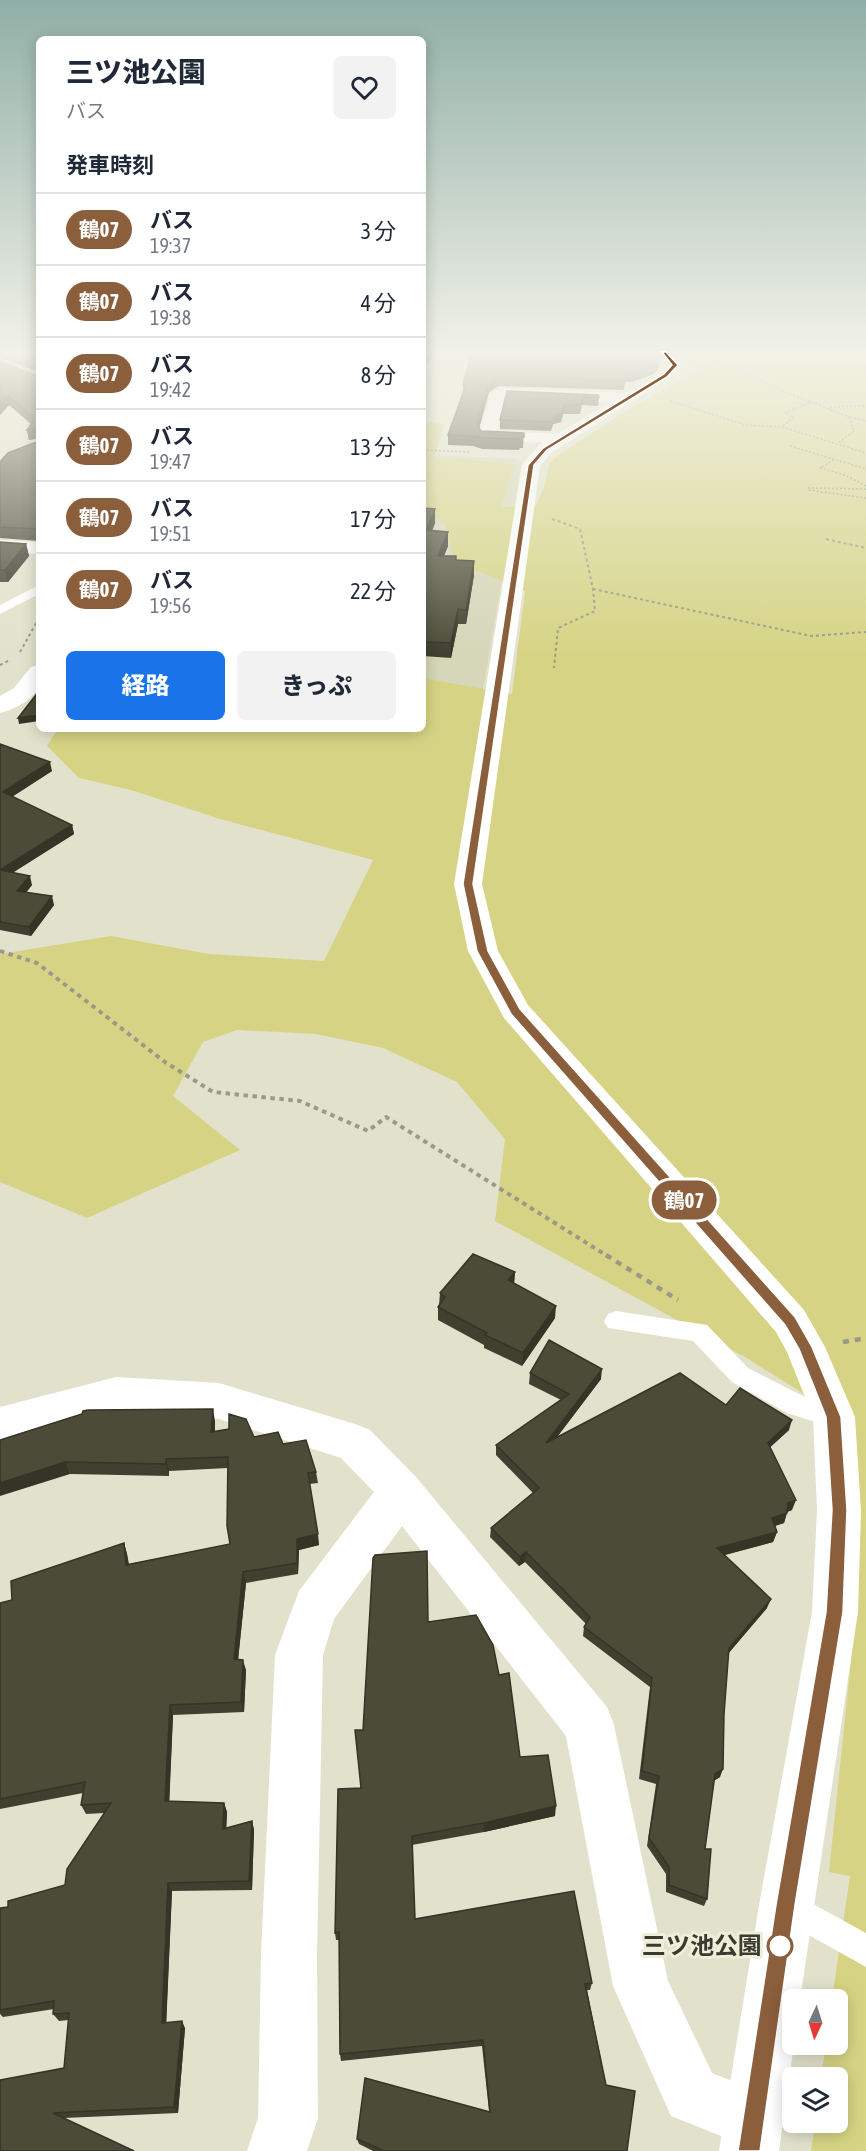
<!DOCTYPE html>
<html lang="ja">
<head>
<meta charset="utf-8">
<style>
  body { margin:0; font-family:"Asap Condensed","Noto Sans JP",sans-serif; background:#f2f2f3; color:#1f2937; height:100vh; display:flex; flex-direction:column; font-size:22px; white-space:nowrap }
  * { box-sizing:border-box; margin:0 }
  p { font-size:20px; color:#747a83 }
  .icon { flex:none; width:33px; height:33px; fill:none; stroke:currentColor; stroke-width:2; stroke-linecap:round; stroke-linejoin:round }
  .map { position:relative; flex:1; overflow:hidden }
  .drawer { position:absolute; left:36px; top:36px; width:390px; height:696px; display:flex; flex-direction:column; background:#fff; border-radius:9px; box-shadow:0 3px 15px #0003 }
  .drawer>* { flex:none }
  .badge { padding:0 12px; border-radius:20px; font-size:21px; line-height:39px }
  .needle { width:39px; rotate:184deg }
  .tools { position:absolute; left:782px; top:1989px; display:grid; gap:12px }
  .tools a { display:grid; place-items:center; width:66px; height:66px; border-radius:9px; background:#fff; box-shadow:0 3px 15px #0003; font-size:30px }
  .map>.badge { position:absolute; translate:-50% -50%; box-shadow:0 0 0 3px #fff }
  h2 { padding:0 30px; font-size:22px; line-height:54px }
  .round { display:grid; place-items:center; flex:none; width:63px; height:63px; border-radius:9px; background:#f2f2f3 }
  .head { display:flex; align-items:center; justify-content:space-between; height:102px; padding:0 30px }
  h1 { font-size:28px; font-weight:800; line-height:45px }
  .action { display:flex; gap:12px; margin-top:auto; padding:12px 30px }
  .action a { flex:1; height:69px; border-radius:9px; background:#1a73e8; color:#fff; font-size:24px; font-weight:800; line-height:69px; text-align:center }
  .action a+a { background:#f2f2f3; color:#1f2937 }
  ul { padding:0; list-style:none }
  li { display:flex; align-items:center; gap:18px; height:72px; padding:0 30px; border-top:2px solid #e0e1e3 }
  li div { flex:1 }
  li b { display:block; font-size:22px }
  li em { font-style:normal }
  li .badge { min-width:66px; font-weight:700; text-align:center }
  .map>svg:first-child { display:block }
</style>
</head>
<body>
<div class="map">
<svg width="866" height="2151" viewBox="0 0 866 2151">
  <rect width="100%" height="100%" fill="#e2e2cc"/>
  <path fill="#d6d6b9" d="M423,454L516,459L522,462L483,690L423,687Z"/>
  <path fill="#d6d484" d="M706,353H866V2151H811L815,2123L837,2122V2078L821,2077L826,2045L837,2044V2000L832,1999L850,1876L829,1872L856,1613L849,1422L745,1357L495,1221L505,1139L457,1082L383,1048L316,1034L237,1030L203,1042L173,1096L240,1150L87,1218L0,1182V954L111,936L209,954L324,961L373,860L220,819L131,790L79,778L47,746L55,733L72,729H423V678L512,694L525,591L483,573L456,566L444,523L423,510V421L445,424L433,460L463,459L514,464L501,507H535L545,485L549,464L557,456L637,404L698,371L690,358Z"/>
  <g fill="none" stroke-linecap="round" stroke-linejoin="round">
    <path stroke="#9a9a89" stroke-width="1.5" stroke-dasharray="2 2" stroke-linecap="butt" d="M716,362L744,372L788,393L849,417L854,431L837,444
      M670,401L746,425L782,427L866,453
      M830,407L866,406
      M850,417L866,421
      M783,426L794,417L785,413L811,402
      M790,446L866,469
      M423,450L470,452
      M834,460L820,468L845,475L866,486
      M866,489L808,488L809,490L866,498"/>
    <path stroke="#9a9a89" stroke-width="2" stroke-dasharray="3 3" stroke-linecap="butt" d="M552,519L580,529L593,589L595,611L558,628L554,668
      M826,539L866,548
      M593,589L811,636L866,632
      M20,652L39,618
      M0,665L10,660"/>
    <path stroke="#9a9a89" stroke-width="4" stroke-dasharray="4.5 4.5" stroke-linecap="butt" d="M0,951L37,963L165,1062L213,1092L300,1101L368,1131L386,1117L609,1257"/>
    <path stroke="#9a9a89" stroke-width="4.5" stroke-dasharray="6 6" stroke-linecap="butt" d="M606,1255L678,1300
      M843,1342L866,1338"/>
    <path fill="#fff" fill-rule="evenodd" d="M39,585V594L0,614V605Z
      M616,1311L707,1325L748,1368L803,1396L843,1409L846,1417L843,1425L834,1428L787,1413L732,1382L693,1341L608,1328L604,1321L608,1314Z
      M791,1892L866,1933V1967L780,1919L775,1908L780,1897Z"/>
    <path fill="#fff" fill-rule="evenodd" d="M618,353H700L698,356L672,362L613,360L611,357L613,354Z"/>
    <path fill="#fff" fill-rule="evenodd" d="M499,388L628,393L636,398L628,403L505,398L497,431L561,434L569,439L561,444L481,439L479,435L491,393Z
      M0,540L39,542V554L0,552Z
      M39,665C39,671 40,679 39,685C36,699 13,710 0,713V696L14,688L31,667Z
      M116,1377L219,1383L355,1424L370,1430L416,1477L607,1707L614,1725L668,1981L712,2073L775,2098L784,2119L775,2140L754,2149L671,2116L613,1986L566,1736L402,1526L334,1619L323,1655L317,1954L318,2118L307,2151H247L258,2118L261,1954L275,1655L299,1591L374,1492L341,1458L219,1419L116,1413L0,1443V1407Z"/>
    <path fill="#fff" fill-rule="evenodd" d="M657,353H672L682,365L670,378L551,453L540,466L482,884L498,951L528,1005L804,1310L825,1347L855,1417L861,1511L858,1612L800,2000H792V2044H794L779,2151H719L759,1905L812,1612L817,1511L813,1417L787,1352L776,1332L504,1018L468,951L454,884L522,465L539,445L660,372L667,365Z"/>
  </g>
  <path fill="#404030" d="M0,353H39V541L0,538V462L39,441V438L29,440L27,430L31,424L9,405L0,415V361L39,377V372L1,358H0Z
    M471,353L659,365L657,371L651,375L631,382H625L624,390L498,386L489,392L479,428L481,431L524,433L523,448H520L519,450L482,449L473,446L448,445V435L463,394V385Z
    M507,391L599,397L598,406L582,405L580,414H563L561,422L553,424L551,431L500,429V420Z
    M423,508L435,523L432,531L448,532V546L444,556L456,560L474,575L466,624H458L451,658L423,656Z
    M0,542L26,544L29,556L8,582H0Z
    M0,744L52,771L12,797L72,825L74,834L13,872L32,885L26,893L54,905L31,936L0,930Z
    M515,1272L514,1283L555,1318L522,1366L484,1348V1345L438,1320V1307L439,1305L440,1293Z
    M530,1373L601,1379L557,1437L726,1405L789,1430L770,1447L792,1510L787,1512L784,1523L775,1526L777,1532L773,1542L724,1555L767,1608L728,1654L720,1777L714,1781L705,1849L707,1899L704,1906L666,1892V1874L647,1846L656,1784L639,1779L650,1687L583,1636L584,1627L586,1624L525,1562L519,1566L490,1537L491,1528L533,1493L496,1455V1445L561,1400L529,1384Z
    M215,1421V1431L254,1437L283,1444L316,1472L318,1483L309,1484L319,1545L299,1550L298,1574L246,1583L238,1660L246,1670L244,1712L173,1715L169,1801L224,1803L227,1812L226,1828L252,1821L254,1830L252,1890L172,1891L166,2023L185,2028L178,2113L64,2118L0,2151L64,2068L69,2020L59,2021L53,2014L54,2009L3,2017L0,2014V1908L8,1907L65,1885L104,1813L86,1814L81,1805L83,1793L0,1809V1603L12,1600L124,1543L127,1554L129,1564L230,1544L228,1468L169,1471V1476L70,1474L0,1440Z
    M428,1622L499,1675L520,1757L555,1816L484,1832L412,1845L415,1919L592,1983L590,1990H587L606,2085L627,2151H373L359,2144L357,2139L489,2111L482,2046L341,2061L340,2054L339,1940H336L335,1933L361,1788L363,1730Z"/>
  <path fill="#343427" d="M427,353H437L423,366V356Z
    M660,355L659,365L657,371L651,375L631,382L632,372Z
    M498,376V386L489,392L477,436V425L489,382Z
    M7,395L9,405L0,415V402Z
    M564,405L563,414L561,422L553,424L551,431L552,422L554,415Z
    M38,427L39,438L29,440L27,430Z
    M435,509V523L426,544V530Z
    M448,532V546L438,570V556Z
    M26,544L29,556L8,582L5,570Z
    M474,561V575L466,624V610Z
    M458,609V624L451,658V643Z
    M39,715V721L19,724L18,718Z
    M50,762L52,771L5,801L3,792Z
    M72,825L74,834L3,879L0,870Z
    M30,876L32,885L19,900L17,891Z
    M52,896L54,905L31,936L29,927Z
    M515,1272L514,1285L508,1280Z
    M556,1306L555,1318L522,1366L523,1353Z
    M602,1369L601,1379L545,1453L546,1443Z
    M213,1409L215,1421L214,1443L211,1432Z
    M792,1420L789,1430L764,1453L768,1443Z
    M166,1459L169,1471V1476L166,1464Z
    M65,1462L70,1474L0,1496V1483Z
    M796,1500L792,1510L784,1513L788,1503Z
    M787,1513L784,1523L768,1528L772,1518Z
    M777,1532L773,1542L714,1558L717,1548Z
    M318,1534L319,1545L299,1550L298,1574L297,1563V1539Z
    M124,1543L127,1554L130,1576L126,1565Z
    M526,1552L525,1562L519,1566L520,1557Z
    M243,1572L246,1583L237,1670L234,1659Z
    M771,1599L767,1608L725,1657L729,1648Z
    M243,1660L246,1670L244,1712L241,1702Z
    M170,1705L173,1715L169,1810L165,1801Z
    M723,1769L720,1777L711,1782L715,1774Z
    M224,1803L227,1812L226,1838L223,1829Z
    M556,1806L555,1816L484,1832V1823Z
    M252,1821L254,1830L252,1890L249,1881Z
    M168,1883L172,1891L166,2030L162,2023Z
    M182,2021L185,2028L178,2113L174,2107Z"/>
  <path fill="#4b4b38" stroke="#343427" stroke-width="1.5" d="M11,353H39V528L38,529L0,527V462L8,453L39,441L38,427L27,430L35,419L7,395L0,402V361L39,377L38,363Z
    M471,353H593L660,355L658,362L652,365L632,372H625V380L498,376L489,382L477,425L481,431L524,433V437H520V439L483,438L473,436L448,435L466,385H463Z
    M507,391L598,395L599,397H583L581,405H564L562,413L554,415L552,422L500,420Z
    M423,508L435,509L426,530L448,532L438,556H456V560L474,561L466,610L458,609L451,643L423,642Z
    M0,542L26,544L5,570H0Z
    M39,691V715L18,718Z
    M0,744L50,762L3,792L72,825L0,870L30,876L17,891L52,896L29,927L0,922Z
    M473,1254L515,1272L508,1280L556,1306L523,1353L485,1335L487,1333L438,1307L445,1297L440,1293Z
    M549,1340L602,1369L546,1443L680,1373L726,1405L740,1388L792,1420L768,1443L796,1500L788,1503L787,1513L772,1518L777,1532L717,1548L771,1599L729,1648L724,1714L723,1769L715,1774L705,1849H711L707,1899L669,1885V1867L649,1838L659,1776L642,1771L652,1678L584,1627L590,1617L526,1552L520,1557L491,1528L539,1488L496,1445L569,1394L530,1373Z
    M213,1409L211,1432L229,1429V1414L246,1419L254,1437L278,1432L283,1444L306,1440L316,1472L308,1473L318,1534L297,1539V1563L243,1572L234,1659L243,1660L241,1702L170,1705L165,1801L224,1803L223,1829L252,1821L249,1881L168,1883L162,2023L182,2021L174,2107L53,2113L134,2151H0V2080L64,2068L69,2013L53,2014L54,2001L0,2010V1908L8,1907V1901L65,1885L67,1869L111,1803L81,1805L85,1782L0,1799V1603L12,1600L11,1581L124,1543L126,1565L230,1544L227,1526L228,1457L166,1459V1464L65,1462L0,1483V1440L82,1414L83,1411L88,1410Z
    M427,1551L428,1622L476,1615L493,1645L499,1675L509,1673L520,1757L548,1755L556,1806L484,1823L412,1836L415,1919L574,1891L592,1983L585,1984L606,2085L635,2091L627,2151H384L357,2139L365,2078L490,2112L483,2040L340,2054L339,1932L335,1933L338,1789L361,1788L355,1730H363L373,1558L375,1555Z"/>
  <linearGradient id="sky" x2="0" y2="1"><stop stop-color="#90afa6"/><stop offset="0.54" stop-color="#f2f2e8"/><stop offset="1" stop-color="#f2f2e8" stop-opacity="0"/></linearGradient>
  <rect width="866" height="654" fill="url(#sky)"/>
  <path fill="#8b5e3c" stroke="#fff" stroke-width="1.5" d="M662,352H666L678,365L667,377L547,450L534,465L473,884L488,951L520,1009L795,1317L812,1347L841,1417L847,1510L843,1612L795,1905L760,2151H738L776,1905L826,1612L832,1510L826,1417L799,1349L785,1325L511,1014L477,951L463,884L528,465L543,448L664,374L672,365Z"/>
  <circle fill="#fff" stroke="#8b5e3c" stroke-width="3" cx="780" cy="1946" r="12"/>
  <g text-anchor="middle" stroke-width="6" stroke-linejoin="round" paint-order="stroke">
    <g font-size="24" font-weight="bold" fill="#3a3a31" stroke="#efefd9" text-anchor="end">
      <text x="762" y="1954">三ツ池公園</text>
    </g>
  </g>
</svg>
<div class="tools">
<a><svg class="needle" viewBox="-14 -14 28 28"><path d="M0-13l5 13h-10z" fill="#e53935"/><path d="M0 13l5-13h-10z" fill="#747a83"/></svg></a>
<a><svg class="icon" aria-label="layers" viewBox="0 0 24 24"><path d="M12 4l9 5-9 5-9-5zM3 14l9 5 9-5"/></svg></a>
</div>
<b class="badge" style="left:684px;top:1200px;background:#8b5e3c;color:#fff">鶴07</b>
<section class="drawer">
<div class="head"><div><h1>三ツ池公園</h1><p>バス</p></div><a class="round"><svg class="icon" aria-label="heart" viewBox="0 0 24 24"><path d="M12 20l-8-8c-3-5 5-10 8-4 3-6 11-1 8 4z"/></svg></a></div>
<h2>発車時刻</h2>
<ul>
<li><span class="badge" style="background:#8b5e3c;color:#fff">鶴07</span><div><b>バス</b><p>19:37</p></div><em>3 分</em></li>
<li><span class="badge" style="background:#8b5e3c;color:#fff">鶴07</span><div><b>バス</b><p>19:38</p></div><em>4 分</em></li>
<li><span class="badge" style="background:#8b5e3c;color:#fff">鶴07</span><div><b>バス</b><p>19:42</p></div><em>8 分</em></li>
<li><span class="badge" style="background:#8b5e3c;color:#fff">鶴07</span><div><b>バス</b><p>19:47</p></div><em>13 分</em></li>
<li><span class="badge" style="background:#8b5e3c;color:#fff">鶴07</span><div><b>バス</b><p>19:51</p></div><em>17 分</em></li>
<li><span class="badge" style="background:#8b5e3c;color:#fff">鶴07</span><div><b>バス</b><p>19:56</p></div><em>22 分</em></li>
</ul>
<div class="action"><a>経路</a><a>きっぷ</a></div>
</section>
</div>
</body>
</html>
